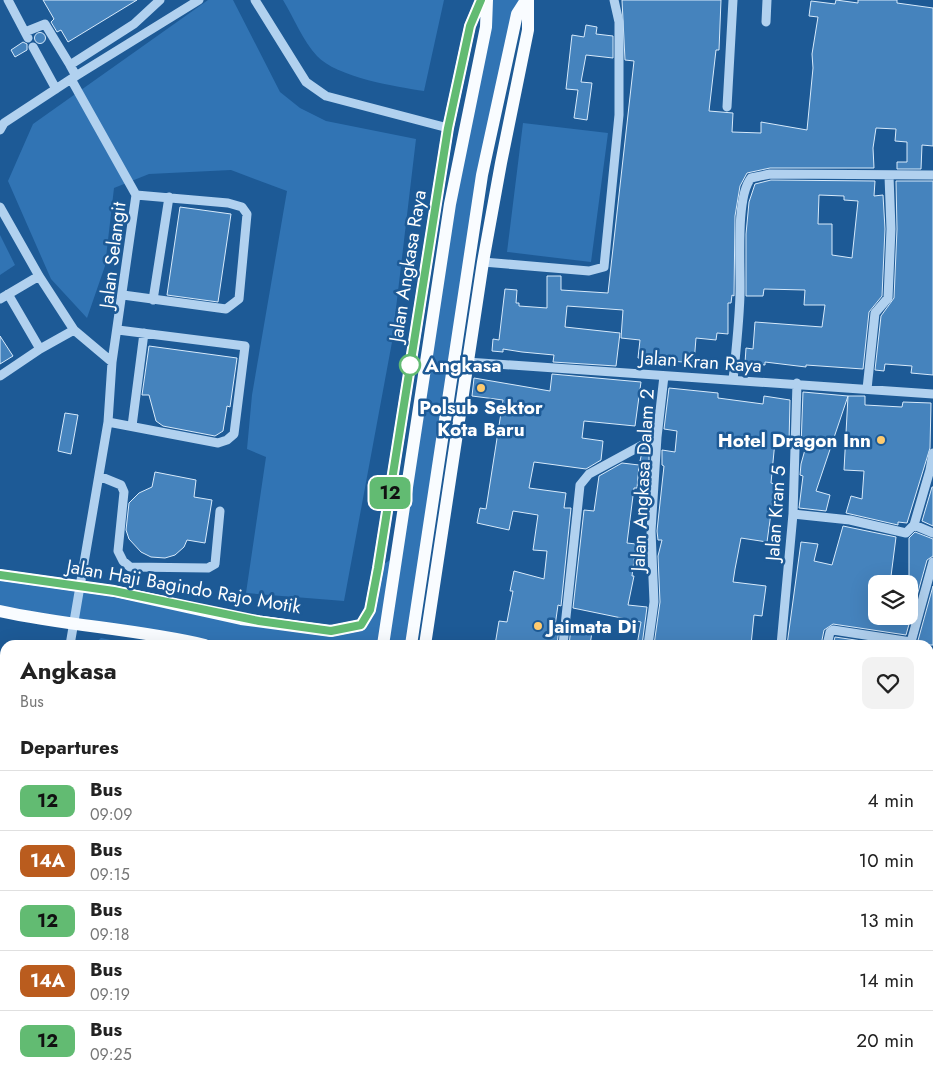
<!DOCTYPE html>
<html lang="en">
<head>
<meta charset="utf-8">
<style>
  body { margin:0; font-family:Jost,sans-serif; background:#f2f2f2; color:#222; height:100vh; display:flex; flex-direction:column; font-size:19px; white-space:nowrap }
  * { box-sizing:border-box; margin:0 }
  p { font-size:16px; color:#767676 }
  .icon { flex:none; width:28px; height:28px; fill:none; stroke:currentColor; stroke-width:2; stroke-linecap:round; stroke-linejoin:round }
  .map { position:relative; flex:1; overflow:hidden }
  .panel { position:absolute; left:0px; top:640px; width:934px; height:441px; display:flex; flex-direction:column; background:#fff; border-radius:15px 15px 0 0; box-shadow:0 5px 20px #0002 }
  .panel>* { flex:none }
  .badge { padding:0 10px; border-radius:8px; font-size:18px; line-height:32px }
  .tools { position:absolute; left:868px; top:575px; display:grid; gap:10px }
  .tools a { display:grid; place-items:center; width:50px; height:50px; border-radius:10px; background:#fff; box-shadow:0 5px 20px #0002; font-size:25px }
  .map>.badge { position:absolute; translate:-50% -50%; box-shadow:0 0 0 2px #fff }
  h2 { padding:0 20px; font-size:19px; line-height:45px }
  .round { display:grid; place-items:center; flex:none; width:52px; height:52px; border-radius:10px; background:#f2f2f2 }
  .summary { display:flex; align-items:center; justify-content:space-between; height:85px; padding:0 20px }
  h1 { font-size:24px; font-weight:700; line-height:38px }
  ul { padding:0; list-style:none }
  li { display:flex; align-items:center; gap:15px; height:60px; padding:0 20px; border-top:1px solid #e0e0e0 }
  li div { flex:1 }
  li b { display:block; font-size:19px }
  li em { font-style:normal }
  li .badge { min-width:55px; font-weight:700; text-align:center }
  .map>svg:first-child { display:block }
</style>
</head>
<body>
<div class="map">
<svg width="933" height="1081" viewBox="0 0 933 1081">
  <rect width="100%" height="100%" fill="#1d5a96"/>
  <path fill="#3174b4" d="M208,0H233L280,92L300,108L326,121L416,139L392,342L344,601L246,593L266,457L247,449L252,395L287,191L231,170L149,174L114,188L105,266L87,318L51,279L8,181L33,124Z
    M283,0H444L424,91C397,87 336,77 317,56C303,41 294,18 283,0Z
    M487,0H526L480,177L411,645H205L0,613V575L338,631L361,625L378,568L396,556Z
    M523,123L608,133L591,262L507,252Z
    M0,235L15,265L0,275Z
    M101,638L136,645H93Z
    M5,684V755L0,749V705Z"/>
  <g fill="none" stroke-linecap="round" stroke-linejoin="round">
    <path stroke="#436e98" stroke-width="25" d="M0,853H5"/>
  </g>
  <path fill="#4583bd" stroke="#d7eafb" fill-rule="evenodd" d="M43,0H137L68,42L61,30L57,32L51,22L54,19Z
    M622,0H721L719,50H716L709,111L733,113L732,132L761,133V122L807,130L813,68L812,54L818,17L809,16L811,1L835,4L836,0L858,3V0H897V3L933,8V146L922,145L921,169H897V162H907V142L895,141L896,129L876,128L873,148L874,168H770L747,173L740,186L735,216L734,296L732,295L731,303H728V334L717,333L716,340L696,338L694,363L638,358L640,340L621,338L623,310L567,306L565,327L620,333L616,366L553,362L554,355L522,352L503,349V352L492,351L493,339L499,340L505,289L517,290L516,303H519V306L547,308V276H561V290L608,293L634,61L625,60Z
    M586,25L597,27L596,34L613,36V58L586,55L581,82L592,83L587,120L574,118L578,90L566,89L572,35L584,37Z
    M34.5 38a5.5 5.5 0 1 1 11 0a5.5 5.5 0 1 1-11 0Z
    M23,42L27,44V50L15,57L11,50Z
    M771,180L875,181L874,196L883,195L885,229L882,296L869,312L863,369L806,365V367L765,362V365L745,363L746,348L753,349L755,322L822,327L825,305H804L805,290L764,289L763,296H746V234L749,202L755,184ZM819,195L844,196V200L858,201L852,258L832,255V224H818Z
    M896,181H933V375L911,373L912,366L885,364L884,371L875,370L881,316L894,298L897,229Z
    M180,207L231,214L218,302L167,295Z
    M0,336L13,356L0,364Z
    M149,346L237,358L230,407L227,406L223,431L215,436L163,426L156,421L149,395H142Z
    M552,374L641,382L635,426L584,421L582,438L603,441L601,460L586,469L534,462L529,488L566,493L564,508H571L561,606L558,605L555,626L559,627L557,645H495L499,621L507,622L513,591H510L514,571L544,579L547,551L533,550L538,515L513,511L509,530L477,523L480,508L486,509L503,400L472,396L474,378L550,391Z
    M669,388L718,393V398L763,404L764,396L790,400L789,443L775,441L771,483L775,484L767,542L741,538L735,569L733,582L766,586L762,616L754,615L751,645H654L660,602L658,556L662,540H658L657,531L664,466L662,465V450L675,452L677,431L664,429Z
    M803,392L848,396L816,491L830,495L826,511L799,508L803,476L800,475L801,464L806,446H801Z
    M848,396H865V405L902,407L903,402L931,403L930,448L907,523L898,522V525L846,513L851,496L862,499L864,471L844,470Z
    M65,413L78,415L71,454L58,451Z
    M649,448V463L640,461L642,452Z
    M622,463L639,465L637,488H634L627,543L636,544L632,576H634L628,605L647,607L642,645H637L641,622L573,608L584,510L594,511L599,476Z
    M155,472L196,480L194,497L212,500L205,543L187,540L184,547L175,555L165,558L151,557L141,552L129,539L126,530L129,503L139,493L152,487Z
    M932,487H933V526L922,521Z
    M843,526L896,537L890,584H876V616H909V538L915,532L933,539V556L927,560L906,635L833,624L824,630L821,645H787L801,542L818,544L814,561L832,565Z
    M933,586V645H916L917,644Z
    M571,628L592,632L590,645H569Z
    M835,637L889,645H833Z"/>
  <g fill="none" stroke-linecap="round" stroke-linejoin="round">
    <path stroke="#b1d1ef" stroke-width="9" d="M8,0L28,38
      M255,0L306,82L326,96L448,128
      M766,22L767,0
      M25,32L45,24L70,65
      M33,47L56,89
      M76,76L70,65L134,24L160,0
      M727,107L733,0
      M0,130L4,123L71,79L199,0
      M0,207L39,276L74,330L112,362
      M483,262L589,271L604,267L619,115V22L614,0
      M8,294L40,349L74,330
      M123,295L226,309L239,299L247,214L242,207L228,203L136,195
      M0,299L39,276
      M153,300L169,197
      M467,362L933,394
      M0,376L40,349
      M733,380C736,352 739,324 740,295C741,267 735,198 751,178L770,174L933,175
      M867,389L875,313L888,298L891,229L889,176
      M108,422L218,443L227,440L234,434L245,346L118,330
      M132,426L144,333
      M933,453L930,470L914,525L933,533
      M99,476L121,485L124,492L118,551L123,561L130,567L208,568L215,564L220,511
      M793,514L850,520L906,533L914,525
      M70,645L108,422L112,362L136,195L71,79
      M563,645L580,485L589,474L657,437
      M648,645L654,602L651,531L657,437L664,376
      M781,645L793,514L797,383
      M827,645L830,632L833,630L911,642L933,562
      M929,730L933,703
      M0,769L5,770
      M929,798L933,799
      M0,834H5
      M929,1042L933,1044
      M2,1081L5,1063
      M39,1081L40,1076
      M133,1081V1076
      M238,1081L241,1076
      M500,1081L501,1076
      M601,1081L602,1076
      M735,1081L736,1076
      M825,1081L826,1080"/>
    <path stroke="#f9fcff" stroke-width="12" d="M0,575L114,591L241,619L331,631L361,625L370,610L378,568L448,128L470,26L481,0
      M0,611C68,626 138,629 205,645
      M383,645L450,204L486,27L487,0
      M411,645L482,175L517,14L526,0
      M425,645L483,262L501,163L528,30V0
      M299,1081V1076
      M320,1081L321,1076
      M343,1081V1076
      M358,1081V1076"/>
  </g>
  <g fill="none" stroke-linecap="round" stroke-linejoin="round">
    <g stroke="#fff" stroke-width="11">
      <path id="line" d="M0,575L114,591L259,621L331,631L361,625L370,610L378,568L448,128L470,26L481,0"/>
    </g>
    <use href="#line" stroke="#62bb72" stroke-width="8"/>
  </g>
  <circle fill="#fff" stroke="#62bb72" stroke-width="2.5" cx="410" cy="365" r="10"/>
  <g fill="#ffcb6f" stroke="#1d5a96" stroke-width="2">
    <circle cx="481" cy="388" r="5"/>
    <circle cx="881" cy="440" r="5"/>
    <circle cx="538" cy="626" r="5"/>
  </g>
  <g text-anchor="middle" stroke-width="5" stroke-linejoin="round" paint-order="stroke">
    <g font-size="19" fill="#fff" stroke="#1d5a96">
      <text transform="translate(112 255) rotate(-83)" y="7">Jalan Selangit</text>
      <text transform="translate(407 266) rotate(-81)" y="7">Jalan Angkasa Raya</text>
      <text transform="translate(701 361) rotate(4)" y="7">Jalan Kran Raya</text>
      <text transform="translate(642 480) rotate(-87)" y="7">Jalan Angkasa Dalam 2</text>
      <text transform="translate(775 513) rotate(-86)" y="7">Jalan Kran 5</text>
      <text transform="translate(184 586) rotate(10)" y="7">Jalan Haji Bagindo Rajo Motik</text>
    </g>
    <g font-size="19" font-weight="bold" fill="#fff" stroke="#1d5a96" text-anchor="start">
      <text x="425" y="372">Angkasa</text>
    </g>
    <g font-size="19" font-weight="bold" fill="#fff" stroke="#1d5a96">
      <text x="481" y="414">Polsub Sektor<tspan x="481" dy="22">Kota Baru</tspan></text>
      <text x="871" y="447" text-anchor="end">Hotel Dragon Inn</text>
      <text x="548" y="633" text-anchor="start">Jaimata Di</text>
    </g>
  </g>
</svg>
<div class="tools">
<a><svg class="icon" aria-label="layers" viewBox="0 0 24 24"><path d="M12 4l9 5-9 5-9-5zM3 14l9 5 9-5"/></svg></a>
</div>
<b class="badge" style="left:390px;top:493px;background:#62bb72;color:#111">12</b>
<section class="panel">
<div class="summary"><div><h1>Angkasa</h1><p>Bus</p></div><a class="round"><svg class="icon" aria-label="heart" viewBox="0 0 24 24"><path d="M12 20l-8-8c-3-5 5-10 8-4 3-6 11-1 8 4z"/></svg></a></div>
<h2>Departures</h2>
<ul>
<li><span class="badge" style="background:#62bb72;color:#111">12</span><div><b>Bus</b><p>09:09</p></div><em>4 min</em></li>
<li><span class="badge" style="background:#ba5c1e;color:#fff">14A</span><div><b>Bus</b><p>09:15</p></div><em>10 min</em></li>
<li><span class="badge" style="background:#62bb72;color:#111">12</span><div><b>Bus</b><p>09:18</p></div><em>13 min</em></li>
<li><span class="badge" style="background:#ba5c1e;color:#fff">14A</span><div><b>Bus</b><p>09:19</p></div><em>14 min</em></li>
<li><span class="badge" style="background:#62bb72;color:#111">12</span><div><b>Bus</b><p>09:25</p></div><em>20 min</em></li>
</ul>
</section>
</div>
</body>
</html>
